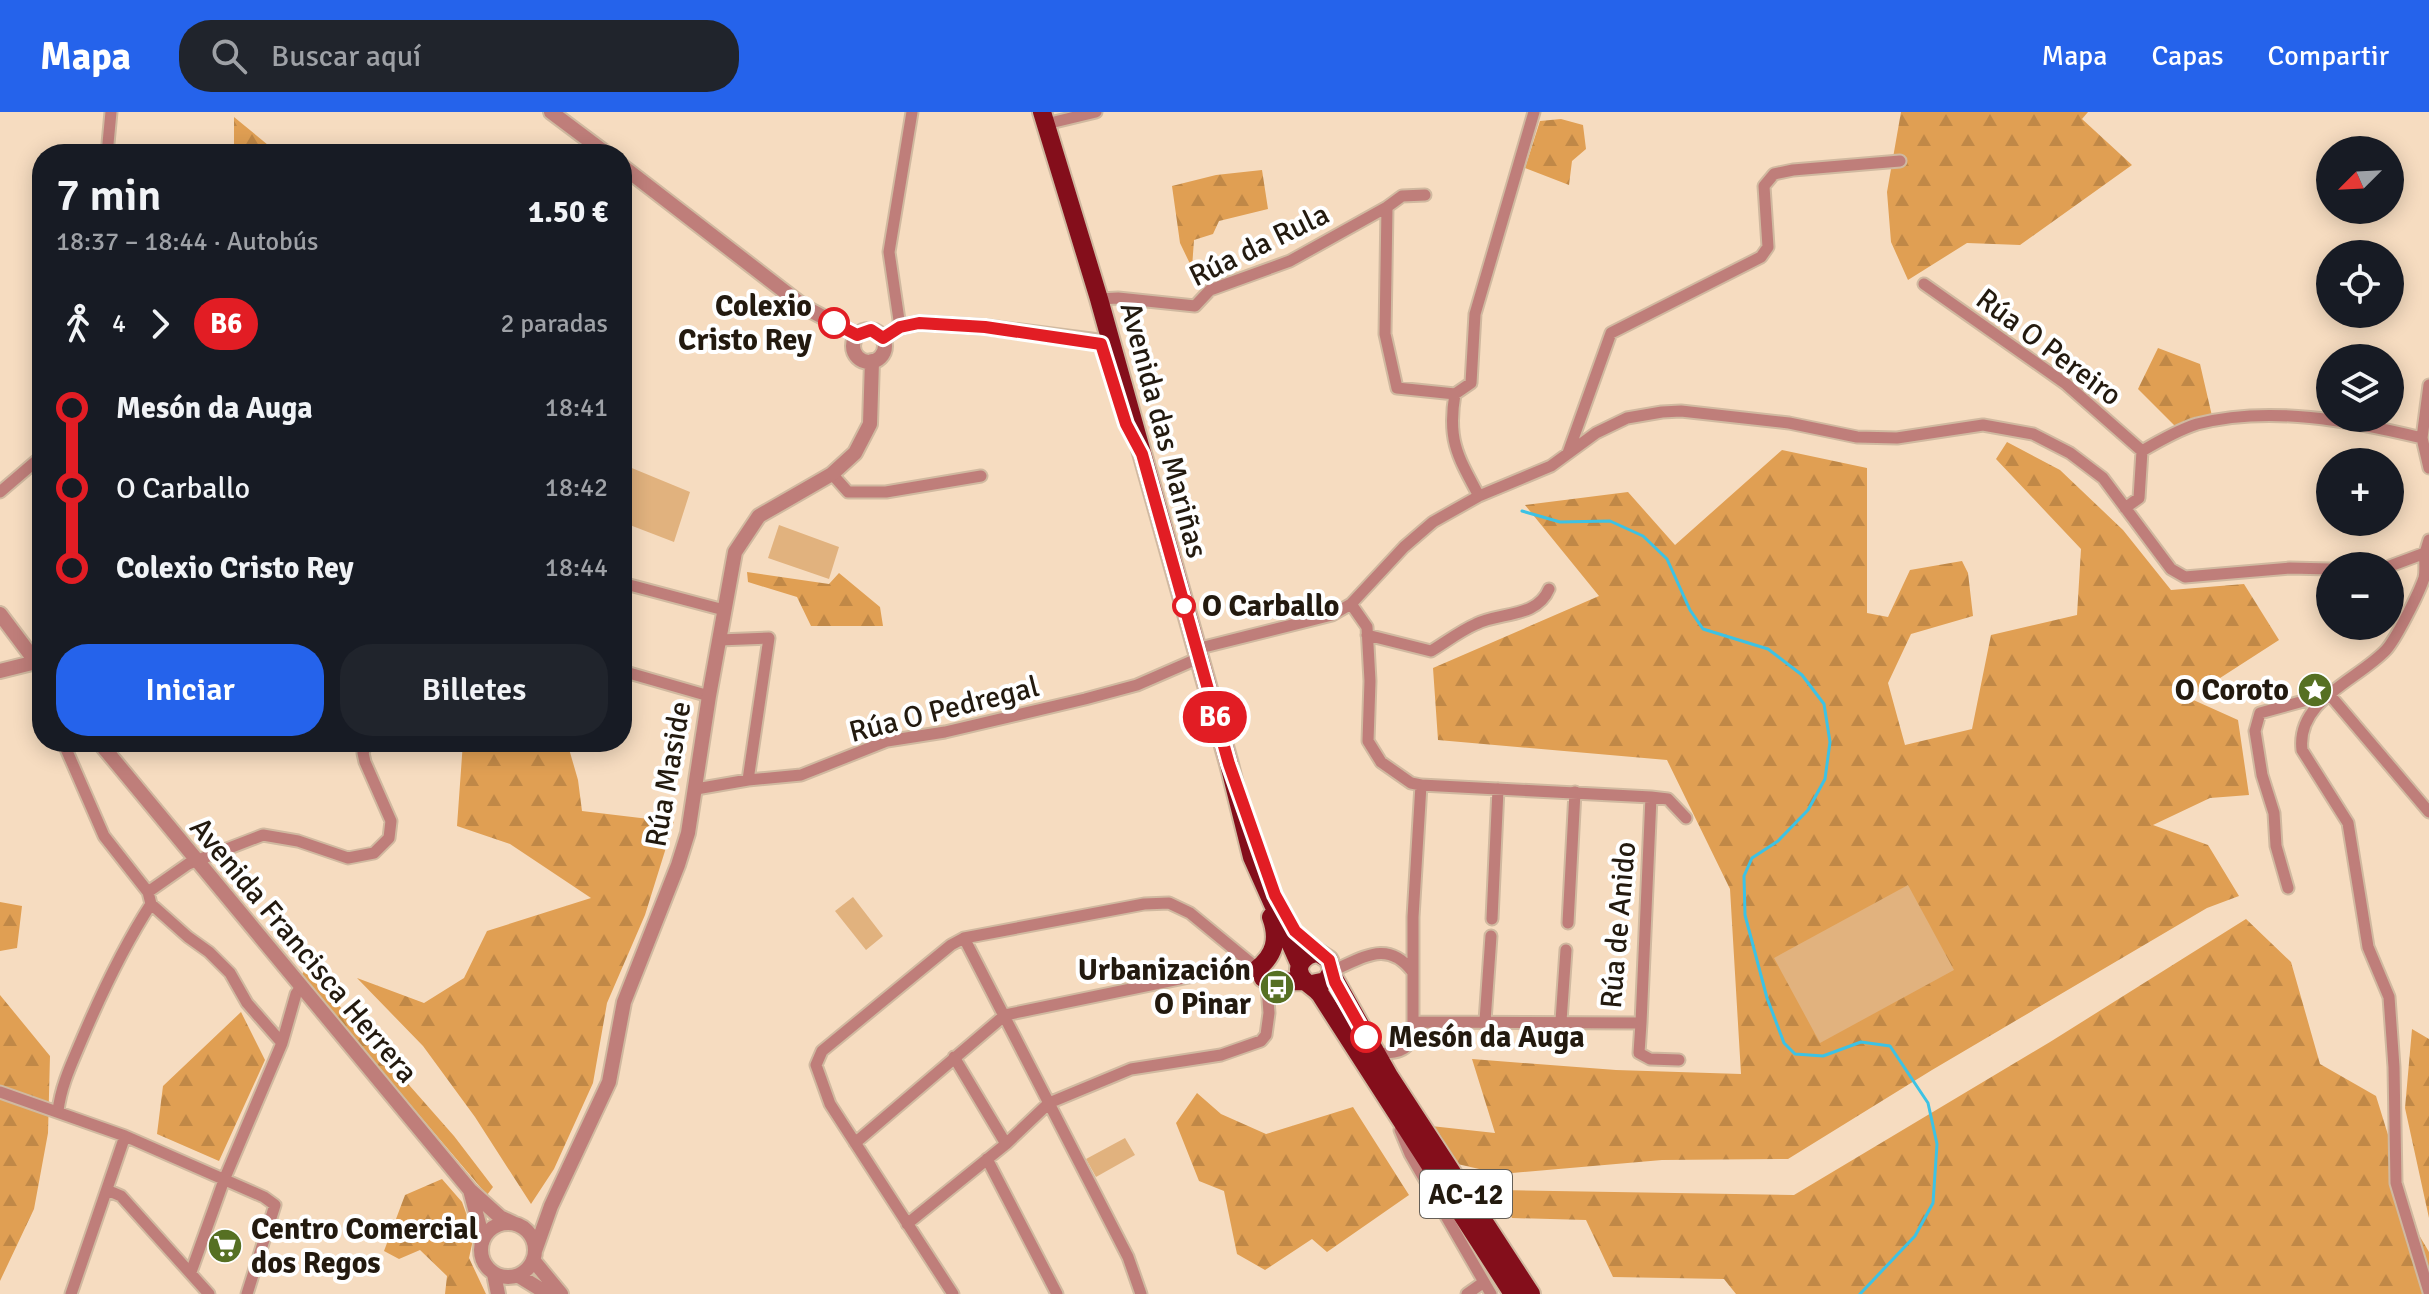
<!DOCTYPE html>
<html lang="es">
<head>
<meta charset="utf-8">
<style>
  body { margin:0; font-family:Signika,sans-serif; background:#20242c; color:#f1f3f6; height:100vh; display:flex; flex-direction:column; font-size:30px; white-space:nowrap }
  * { box-sizing:border-box; margin:0 }
  p { font-size:26px; color:#9ea1a6 }
  .icon { flex:none; width:44px; height:44px; fill:none; stroke:currentColor; stroke-width:2; stroke-linecap:round; stroke-linejoin:round }
  .map { position:relative; flex:1; overflow:hidden }
  .sheet { position:absolute; left:32px; top:32px; width:600px; height:608px; display:flex; flex-direction:column; background:#171b24; border-radius:32px; box-shadow:0 4px 20px #0003 }
  .sheet>* { flex:none }
  .badge { padding:0 16px; border-radius:26px; font-size:28px; line-height:52px }
  .needle { width:52px; rotate:246deg }
  .buttons { position:absolute; left:2316px; top:24px; display:grid; gap:16px }
  .buttons a { display:grid; place-items:center; width:88px; height:88px; border-radius:50%; background:#171b24; box-shadow:0 4px 20px #0003; font-size:40px }
  .map>.badge { position:absolute; translate:-50% -50%; box-shadow:0 0 0 4px #fff }
  .legs { display:flex; align-items:center; gap:12px; height:88px; padding:0 24px; font-size:26px }
  .legs p { margin-inline-start:auto }
  .headline { display:flex; align-items:center; justify-content:space-between; height:136px; padding:0 24px }
  h1 { font-size:44px; font-weight:600; line-height:60px }
  .cta { display:flex; gap:16px; margin-top:auto; padding:16px 24px }
  .cta a { flex:1; height:92px; border-radius:32px; background:#2563eb; color:#fff; font-size:32px; font-weight:600; line-height:92px; text-align:center }
  .cta a+a { background:#20242c; color:#f1f3f6 }
  ul { padding:0 24px; list-style:none }
  li { display:flex; align-items:center; gap:28px; height:80px; font-size:30px }
  li i { display:grid; place-items:center; width:12px; height:100%; margin:0 10px; background:currentColor }
  li i::after { content:''; width:20px; height:20px; margin:-10px; border:6px solid; border-radius:50%; background:#171b24 }
  li p { margin-inline-start:auto }
  li:first-child i { background:linear-gradient(#0000 50%,currentColor 0) }
  li:last-child i { background:linear-gradient(currentColor 50%,#0000 0) }
  header { display:flex; align-items:center; gap:48px; box-sizing:border-box; height:112px; padding:0 40px; background:#2563eb; color:#fff }
  header strong { font-size:38px }
  nav { display:flex; gap:44px; margin-inline-start:auto; font-size:28px }
  .search { width:560px; height:72px; background:#20242c; display:flex; align-items:center; gap:20px; box-sizing:border-box; padding:0 28px; border-radius:32px; color:#9ea1a6; font-size:30px }
  .map>svg:first-child { display:block }
</style>
</head>
<body>
<header>
<strong>Mapa</strong>
<div class="search"><svg class="icon" aria-label="search" viewBox="0 0 24 24"><circle cx="10" cy="10" r="6"/><path d="M15 15l6 6"/></svg>Buscar aquí</div>
<nav><a>Mapa</a><a>Capas</a><a>Compartir</a></nav>
</header>
<div class="map">
<svg width="2429" height="1182" viewBox="0 0 2429 1182">
  <defs>
    <pattern id="forest-firs" width="22" height="20" patternUnits="userSpaceOnUse" patternTransform="scale(2)"><rect width="22" height="20" fill="#e09f53"/><path d="M5 1l3.5 6h-7zM16 11l3.5 6h-7z" fill="#c08847"/></pattern>
  </defs>
  <rect width="100%" height="100%" fill="#f6dcc0"/>
  <path fill="url(#forest-firs)" d="M1901,0H2088L2082,7L2132,53L2020,133L1967,131L1908,168L1891,130L1887,80Z
    M234,5L279,42H234Z
    M1561,7L1583,13L1586,37L1572,49L1569,73L1525,56L1540,9Z
    M1262,58L1268,97L1219,109L1213,122L1194,128L1192,156L1180,131L1172,74L1216,63Z
    M2158,236L2200,252L2212,304L2176,315L2138,277Z
    M2007,330L2060,358L2123,418L2171,478L2244,472L2279,528L2189,586L2238,608L2249,683L2210,686L2153,713L2208,733L2239,784L2207,796L1932,958L1788,1047L1662,1048L1501,1062L1453,1051L1431,1014L1495,1021L1472,947L1616,958L1741,962L1730,777L1667,648L1438,628L1433,556L1599,484L1525,393L1628,380L1675,433L1782,338L1867,356V501L1888,505L1910,458L1962,449L1968,461L1973,504L1911,522L1888,571L1905,633L1972,617L1991,523L2077,503L2081,437L1996,347Z
    M747,460L829,472L839,461L880,495L883,514H811L797,485L748,470Z
    M463,630H567L578,668L582,699L674,710L645,803L607,891L593,971L554,1057L531,1092L475,1005L423,934L357,866L424,891L464,866L487,819L591,786L510,732L457,714Z
    M0,790L22,794L17,836L0,839Z
    M2246,807L2291,850L2320,952L2376,984L2419,1123L2429,1140V1182H1736L1724,1167L1613,1165L1586,1108L1512,1106L1500,1078L1794,1083L2050,930Z
    M306,856L454,1024L493,1075L487,1083L301,864Z
    M0,883L50,944L48,1021L34,1097L0,1169Z
    M241,900L265,948L219,1049L157,1022L163,974Z
    M2412,917L2429,927V1106L2405,996Z
    M1197,981L1221,1002L1266,1022L1353,995L1409,1083L1327,1140L1312,1127L1265,1158L1237,1142L1224,1079L1199,1069L1176,1011Z
    M442,1067L462,1090L474,1123L469,1146L486,1182H445L447,1164L420,1138L399,1147L384,1139L405,1083Z"/>
  <path fill="#e1b27e" d="M622,352L690,380L674,430L622,410Z
    M779,413L839,435L829,467L768,446Z
    M1908,773L1954,858L1820,931L1774,846Z
    M853,785L883,824L866,838L835,799Z
    M1125,1026L1135,1043L1096,1065L1086,1047Z"/>
  <g fill="none" stroke-linecap="round" stroke-linejoin="round">
    <path stroke="#3dc2e4" stroke-width="3" d="M1522,399L1560,410L1610,409L1643,424L1667,447L1690,498L1703,517L1768,537L1802,563L1824,592L1830,630L1825,667L1808,698L1778,729L1752,746L1744,764L1745,803L1767,886L1784,931L1795,942L1823,944L1861,930L1890,934L1928,991L1937,1032L1933,1091L1915,1124L1860,1182"/>
    <g stroke="#d0b9a0" stroke-width="15">
      <path id="minor" d="M1046,12L1096,0
        M107,42L111,0
        M1387,95L1385,222L1397,276L1455,282
        M1924,172L2066,272L2142,339
        M1099,187L1118,186L1195,194L1210,178L1290,149L1387,95L1402,84L1425,83
        M900,215L889,140L912,0
        M1455,282L1471,271L1475,202L1534,0
        M1455,282C1447,328 1458,345 1479,384
        M2422,326L2429,273
        M1568,341L1611,221L1761,145L1768,135L1764,74L1774,62L1793,58L1900,49
        M832,362L848,380H886L981,364
        M0,380L42,344
        M2125,396L2139,386L2142,339C2159,329 2178,318 2197,312C2269,293 2352,309 2422,326L2429,356
        M2425,441C2424,449 2426,458 2424,466C2419,481 2396,527 2386,538C2358,568 2296,588 2302,638L2348,711L2368,835L2389,885L2394,955L2396,1071L2429,1180
        M2390,454L2425,441L2429,428
        M622,471L724,498
        M1351,492L1367,515L1370,569L1368,629L1381,650L1411,671L1421,673
        M1367,523L1431,539C1446,530 1460,519 1476,512C1500,500 1537,506 1549,477
        M719,528L769,526L748,668
        M1196,537L1332,503L1351,492L1404,435L1433,410L1479,384L1551,354L1596,321L1627,306L1662,300L1681,299L1789,311L1857,325L1897,326L1983,313L2033,322L2070,341L2103,366L2171,457L2185,465L2290,456L2330,457
        M622,559L709,584
        M63,630L104,724L148,780L151,792L188,825L209,840L230,861L247,891L282,931
        M1421,673L1651,685L1641,911L1413,910V805Z
        M696,677L748,668L801,663L887,629L945,620L1085,587L1137,573L1199,546
        M1651,685L1668,687L1686,706
        M2288,776L2276,734L2274,701L2262,663L2255,619L2260,601L2329,582L2429,700
        M148,780L188,752L263,723L298,729L348,746L374,741L389,726L391,709L365,650L363,641L367,630
        M1492,807L1498,677
        M1568,811L1575,680
        M964,826L1128,1145L1141,1182
        M1332,859C1363,846 1387,827 1412,859
        M1485,909L1491,824
        M1561,909L1566,838
        M1641,911L1639,941L1650,947L1679,948
        M1386,941C1408,940 1413,931 1413,910
        M954,945L1006,1032
        M0,980L125,1024L264,1085L275,1093L247,1182
        M58,999C61,973 72,951 82,927C102,880 123,835 151,792
        M1400,1018L1410,1042L1491,1182
        M855,1031L1005,903L1252,852
        M987,1047L1057,1182
        M107,1078L121,1084L209,1182
        M907,1112L1006,1032L1049,991L1131,957L1221,943L1261,929L1266,923L1269,901L1267,875L1252,852L1190,801L1169,791L1144,792L964,826L951,833L822,939L816,953L830,992L953,1182
        M191,1160L224,1068L282,931L296,882L301,875
        M71,1182L125,1024
        M1467,1182L1484,1170"/>
    </g>
    <g stroke="#d0b9a0" stroke-width="18">
      <path id="tertiary" d="M551,0L607,42
        M622,54L806,196L857,223
        M853 234a16 16 0 1 1 32 0a16 16 0 1 1-32 0Z
        M883,226L900,215L919,211L985,215L1095,229L1101,232L1108,250
        M0,502L42,558
        M0,559L36,550
        M99,630L470,1078L500,1105L513,1111
        M470,1078L483,1127
        M481 1138a27 27 0 1 1 54 0a27 27 0 1 1-54 0Z
        M535,1139L551,1094L609,970L624,890L678,753L688,721L709,584L735,440L759,404L832,362L855,341L870,312L872,249
        M533,1148L561,1182
        M494,1162L498,1182
        M519,1164L548,1182"/>
    </g>
    <g stroke="#d0b9a0" stroke-width="22">
      <path id="trunk" d="M1042,0L1099,187L1229,652L1252,745L1300,853
        M1257,857C1275,843 1279,827 1271,805
        M1331,861L1389,964L1531,1182
        M1263,866L1271,870L1305,869
        M1312,872L1326,869L1332,859L1329,848L1318,841C1304,842 1291,856 1305,869C1310,874 1315,876 1320,882L1513,1182"/>
    </g>
    <use href="#minor" stroke="#bf7e7a" stroke-width="11"/>
    <use href="#tertiary" stroke="#bf7e7a" stroke-width="14"/>
    <use href="#trunk" stroke="#840e1b" stroke-width="18"/>
  </g>
  <g fill="none" stroke-linecap="round" stroke-linejoin="round">
    <g stroke="#fff" stroke-width="18">
      <path id="line-1" d="M834,211L857,223L871,218L883,226L900,215L919,211L985,215L1101,232L1126,312L1142,342L1229,652L1275,783L1295,819L1329,848L1335,870L1366,925"/>
    </g>
    <use href="#line-1" stroke="#e21d24" stroke-width="12"/>
  </g>
  <defs>
    <g id="sight-disc" transform="scale(1.8)"><circle r="9.5" fill="#567023" stroke="#fff"/><path d="M0-6L1.8-2.2L6-1.7L2.9 1.2L3.7 5.4L0 3.3L-3.7 5.4L-2.9 1.2L-6-1.7L-1.8-2.2Z" fill="#fff"/></g>
    <g id="bus-disc" transform="scale(1.8)"><circle r="9.5" fill="#567023" stroke="#fff"/><path d="M-5-6H5V4H4V6H2V4H-2V6H-4V4H-5ZM-3.5-4V0h7V-4ZM-3.5 1.2v1.5H-2V1.2ZM2 1.2v1.5H3.5V1.2Z" fill="#fff"/></g>
    <g id="supermarket-disc" transform="scale(1.8)"><circle r="9.5" fill="#567023" stroke="#fff"/><path d="M-6-5.5h2.5l.6 2H6L4.5 2H-2.5L-4.4-4H-6ZM-1.5 3.2a1.3 1.3 0 1 0 .1 0ZM3 3.2a1.3 1.3 0 1 0 .1 0Z" fill="#fff"/></g>
  </defs>
  <g fill-rule="evenodd">
    <use href="#sight-disc" x="2315" y="578"/>
    <use href="#bus-disc" x="1277" y="875"/>
    <use href="#supermarket-disc" x="225" y="1134"/>
  </g>
  <g fill="#fff" stroke="#e21d24" stroke-width="4">
    <circle cx="834" cy="211" r="14"/>
    <circle cx="1184" cy="494" r="10"/>
    <circle cx="1366" cy="925" r="14"/>
  </g>
  <g text-anchor="middle" stroke-width="8" stroke-linejoin="round" paint-order="stroke">
    <rect fill="#fff" stroke="#655f57" stroke-width="2" x="1420" y="1058" width="92" height="48" rx="6"/>
    <g font-size="28" font-weight="bold" fill="#231a0f">
      <text x="1466" y="1092">AC-12</text>
    </g>
    <g font-size="30" fill="#231a0f" stroke="#fff">
      <text transform="translate(1259 133) rotate(-26)" y="10">Rúa da Rula</text>
      <text transform="translate(2049 235) rotate(37)" y="10">Rúa O Pereiro</text>
      <text transform="translate(1164 318) rotate(75)" y="10">Avenida das Mariñas</text>
      <text transform="translate(944 597) rotate(-14)" y="10">Rúa O Pedregal</text>
      <text transform="translate(668 662) rotate(-80)" y="10">Rúa Maside</text>
      <text transform="translate(1618 813) rotate(-85)" y="10">Rúa de Anido</text>
      <text transform="translate(304 838) rotate(50)" y="10">Avenida Francisca Herrera</text>
    </g>
    <g font-size="30" font-weight="bold" fill="#231a0f" stroke="#fff" text-anchor="start">
      <text x="812" y="204" text-anchor="end">Colexio<tspan x="812" dy="34">Cristo Rey</tspan></text>
      <text x="1202" y="504">O Carballo</text>
      <text x="1388" y="935">Mesón da Auga</text>
    </g>
    <g font-size="30" font-weight="bold" fill="#231a0f" stroke="#fff" text-anchor="end">
      <text x="2289" y="588">O Coroto</text>
      <text x="1251" y="868">Urbanización<tspan x="1251" dy="34">O Pinar</tspan></text>
      <text x="251" y="1127" text-anchor="start">Centro Comercial<tspan x="251" dy="34">dos Regos</tspan></text>
    </g>
  </g>
</svg>
<div class="buttons">
<a><svg class="needle" viewBox="-14 -14 28 28"><path d="M0-13l5 13h-10z" fill="#e53935"/><path d="M0 13l5-13h-10z" fill="#9ea1a6"/></svg></a>
<a><svg class="icon" aria-label="locate" viewBox="0 0 24 24"><circle cx="12" cy="12" r="6"/><path d="M12 2v4M12 18v4M2 12h4M18 12h4"/></svg></a>
<a><svg class="icon" aria-label="layers" viewBox="0 0 24 24"><path d="M12 4l9 5-9 5-9-5zM3 14l9 5 9-5"/></svg></a>
<a>+</a>
<a>−</a>
</div>
<b class="badge" style="left:1215px;top:605px;background:#e21d24;color:#fff">B6</b>
<section class="sheet">
<div class="headline"><div><h1>7 min</h1><p>18:37 – 18:44 · Autobús</p></div><b>1.50 €</b></div>
<div class="legs"><svg class="icon" aria-label="walk" viewBox="0 0 24 24"><circle cx="13" cy="4" r="2"/><path d="M13 8l-2 6 4 7M11 14l-3 7M7 12l3-4h3l4 4"/></svg>4<svg class="icon" aria-label="forward" viewBox="0 0 24 24"><path d="M9 5l7 7-7 7"/></svg><b class="badge" style="background:#e21d24;color:#fff">B6</b><p>2 paradas</p></div>
<ul>
<li><i style="color:#e21d24"></i><b>Mesón da Auga</b><p>18:41</p></li>
<li><i style="color:#e21d24"></i><span>O Carballo</span><p>18:42</p></li>
<li><i style="color:#e21d24"></i><b>Colexio Cristo Rey</b><p>18:44</p></li>
</ul>
<div class="cta"><a>Iniciar</a><a>Billetes</a></div>
</section>
</div>
</body>
</html>
